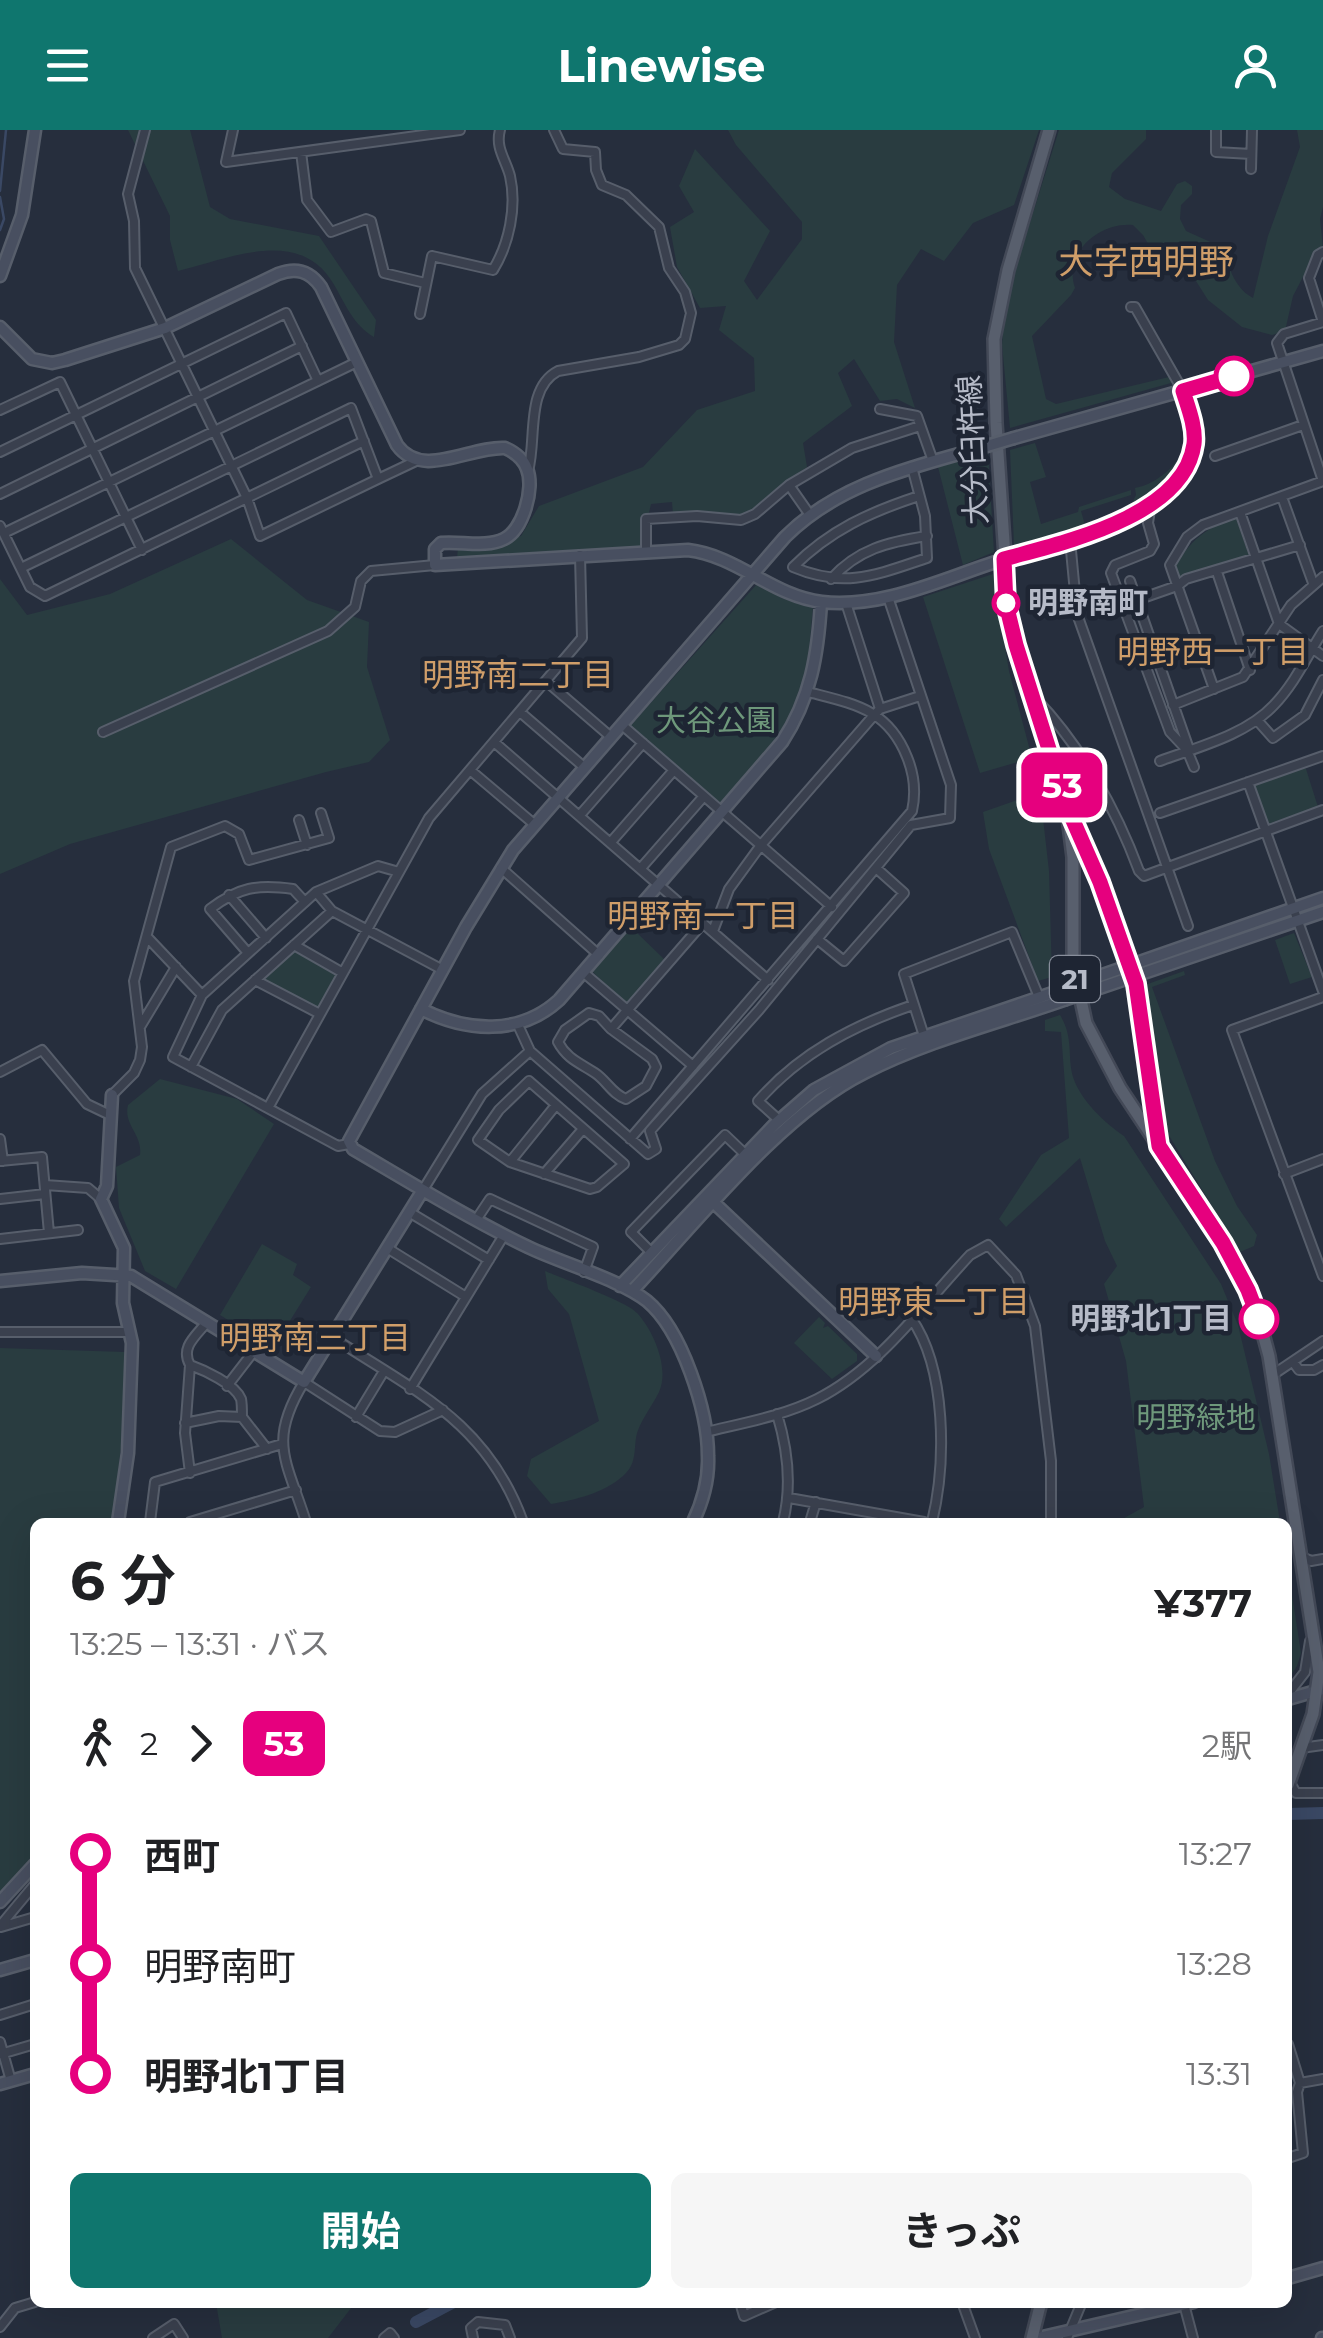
<!DOCTYPE html>
<html lang="ja">
<head>
<meta charset="utf-8">
<style>
  body { margin:0; font-family:Montserrat,"Noto Sans JP",sans-serif; background:#f6f6f6; color:#202124; height:100vh; display:flex; flex-direction:column; font-size:38px; white-space:nowrap }
  * { box-sizing:border-box; margin:0 }
  p { font-size:32px; color:#757577 }
  .icon { flex:none; width:55px; height:55px; fill:none; stroke:currentColor; stroke-width:2; stroke-linecap:round; stroke-linejoin:round }
  .map { position:relative; flex:1; overflow:hidden }
  .side { position:absolute; left:30px; top:1388px; width:1262px; height:790px; display:flex; flex-direction:column; background:#fff; border-radius:15px; box-shadow:0 10px 40px #0002 }
  .side>* { flex:none }
  .badge { padding:0 20px; border-radius:15px; font-size:35px; line-height:65px }
  .map>.badge { position:absolute; translate:-50% -50%; box-shadow:0 0 0 5px #fff }
  .legs { display:flex; align-items:center; gap:15px; height:110px; padding:0 40px; font-size:32px }
  .legs p { margin-inline-start:auto }
  .head { display:flex; align-items:center; justify-content:space-between; height:170px; padding:0 40px }
  h1 { font-size:55px; font-weight:700; line-height:75px }
  .primary-button { display:flex; gap:20px; margin-top:auto; padding:20px 40px }
  .primary-button a { flex:1; height:115px; border-radius:15px; background:#0f766e; color:#fff; font-size:40px; font-weight:700; line-height:115px; text-align:center }
  .primary-button a+a { background:#f6f6f6; color:#202124 }
  ul { padding:0 40px; list-style:none }
  li { display:flex; align-items:center; gap:35px; height:110px; font-size:38px }
  li i { display:grid; place-items:center; width:15px; height:100%; margin:0 12px; background:currentColor }
  li i::after { content:''; width:25px; height:25px; margin:-12px; border:8px solid; border-radius:50%; background:#fff }
  li p { margin-inline-start:auto }
  li:first-child i { background:linear-gradient(#0000 50%,currentColor 0) }
  li:last-child i { background:linear-gradient(currentColor 50%,#0000 0) }
  header { display:flex; justify-content:space-between; align-items:center; height:130px; padding:0 40px; background:#0f766e; color:#fff; font-size:45px; font-weight:700 }
  .map>svg:first-child { display:block }
</style>
</head>
<body>
<header><svg class="icon" aria-label="menu" viewBox="0 0 24 24"><path d="M4 6h16M4 12h16M4 18h16"/></svg>Linewise<svg class="icon" aria-label="person" viewBox="0 0 24 24"><circle cx="12" cy="8" r="4"/><path d="M4 21q1-7 8-7t8 7"/></svg></header>
<div class="map">
<svg width="1323" height="2208" viewBox="0 0 1323 2208">
  <rect width="100%" height="100%" fill="#262e3d"/>
  <path fill="#293c40" d="M128,0H190L210,77L230,89L319,106L376,190L374,207C353,195 345,173 333,153C299,96 228,129 178,141L170,110V86Z
    M728,0H1039L1014,75L973,93L944,131L921,119L897,155L894,212L915,278L897,269L880,271L854,229L838,243L852,276L803,313L807,337L742,388L673,385L672,372L651,374L641,417L457,428L458,418L521,406L539,376L643,337L697,280L755,261L754,228L719,200L726,176L700,178L677,137L670,97L694,82L679,56L695,19L770,101L744,151L757,170L802,109V92L736,15Z
    M1059,0H1146V9L1112,43L1109,57L1125,69L1161,81L1177,54L1185,51L1192,56V64L1181,75L1180,89L1186,101L1226,119C1227,138 1236,159 1253,168L1268,106L1300,17L1297,0H1323V77L1320,89L1323,118L1315,124L1293,166L1285,201L1272,205L1242,197L1208,170L1196,151L1159,133L1143,105L1133,95C1099,92 1063,123 1075,158L1071,165L1032,206L1046,269L1056,274L1169,247L1171,253L1010,298L1002,215L1005,172Z
    M1181,271C1185,286 1191,302 1188,318C1185,330 1176,342 1167,351C1128,395 1073,404 1019,420L1014,415L1010,320L1035,313L1046,347L1030,352L1041,394L1078,382L1079,377L1131,360V365L1081,381L1085,395L1129,379L1136,365L1135,358C1158,354 1188,329 1186,303C1185,293 1180,282 1177,272Z
    M988,323L994,422L963,435L938,337Z
    M1236,387L1249,426L1179,449L1174,440C1189,410 1206,398 1236,387Z
    M231,409L307,470L369,492L367,537L390,610L369,632L326,642L70,714L0,744V449L27,485L110,464Z
    M993,444L1009,541L1032,628L980,643L923,467Z
    M757,454L782,468L813,478C810,502 810,527 805,550C794,599 753,639 722,675L630,596Z
    M1301,637L1306,639L1318,677L1268,694L1263,690L1252,654Z
    M1040,662L1049,741L1052,847L1038,851L989,719L983,682Z
    M633,799L666,831L629,873L625,874L592,841L628,800Z
    M1294,803L1312,847L1290,854L1275,810Z
    M293,820L337,843L319,879L316,880L263,851Z
    M1184,841L1185,845L1152,857L1215,1031L1237,1076L1257,1105L1254,1116L1240,1122L1165,999L1142,859L1145,855Z
    M1060,885C1074,908 1067,926 1073,947C1081,971 1105,993 1124,1006L1221,1154L1238,1195L1269,1324L1280,1392H1117L1144,1377L1126,1231L1104,1154L1117,1136L1105,1111L1080,1028L1006,1097L999,1089L1041,1025L1069,1008L1061,902L1045,901V890Z
    M160,949L237,969L274,994L176,1159L145,1141L119,1078L116,1037L140,1025C143,1005 123,995 128,975Z
    M262,1114L297,1134L293,1145L311,1157L273,1218L220,1185Z
    M545,1141C564,1149 628,1172 637,1183C653,1200 670,1238 659,1262C652,1276 642,1288 637,1303C633,1319 638,1333 623,1346C604,1363 575,1370 551,1374L527,1346L531,1329L599,1291L569,1184L548,1159Z
    M819,1187L825,1193L823,1198L828,1196L857,1224V1231L832,1249L794,1213Z
    M0,1218L125,1222L122,1307L113,1392H35V1729L0,1766Z
    M1288,1439L1301,1523L1297,1536L1288,1550Z
    M216,2173V2172L355,2173L328,2208H222Z"/>
  <g fill="none" stroke-linecap="round" stroke-linejoin="round">
    <path stroke="#3a4864" stroke-width="2.5" d="M0,61L6,0
      M0,67L4,89L0,100"/>
    <path stroke="#3a4864" stroke-width="12" d="M1288,1684L1323,1683
      M416,2192L454,2172"/>
    <g stroke="#575e6b" stroke-width="12">
      <path id="street" d="M145,0L128,64L134,91L135,138L247,368L260,406L378,349
        M233,0L226,32L460,0
        M1216,0V22L1251,24
        M301,22L307,70L331,102L366,89L371,91L384,143L425,153
        M1251,39L1252,0
        M1323,122L1318,125L1309,148L1323,192L1284,204L1277,213L1323,351
        M1131,177H1135L1183,261
        M420,184L432,126L493,140C509,114 517,77 510,46C506,30 495,18 500,0
        M880,279L917,286L933,331
        M0,280L60,252L142,420
        M0,322L286,183L318,251
        M1215,326L1303,295
        M912,337L925,386L927,428C876,445 845,459 793,437C830,400 870,382 919,366
        M528,341C537,310 525,258 558,241L639,227L679,215L685,209L691,183L685,162L669,138L659,97L626,65L602,55L596,40L595,22L563,19L554,0
        M0,364L302,216
        M1282,367L1313,453
        M1151,373L1148,393L1154,414L1150,421L1115,435L1111,443L1170,602L1187,620L1194,637
        M1240,382L1279,494L1323,526
        M810,385L789,355L852,318L920,296
        M0,396L30,457L45,466L364,311
        M4,403L357,232
        M1070,410L1077,484L1188,796
        M646,421V389L697,386L741,390L755,384L789,355
        M21,438L351,278L378,349L416,331
        M1217,442L1250,540
        M831,449C858,419 888,412 927,406
        M1130,451L1189,619
        M1100,466L1117,459
        M1137,470L1177,456L1186,449L1300,415
        M846,473L880,579
        M546,551L611,607
        M1214,559L1170,435L1187,407L1203,395L1323,351
        M1035,568C1081,616 1116,679 1139,741L1144,746L1323,680
        M1173,575L1243,547L1291,475L1323,447
        M520,582L584,637
        M1257,590L1273,608L1305,585L1323,550
        M622,595L832,777
        M103,602L328,501L355,477L361,451L371,441L435,435
        M494,612L768,850
        M1160,631C1198,617 1246,605 1274,575C1295,553 1307,526 1323,501
        M470,640L534,694
        M1248,652L1323,861
        M1160,683L1323,626
        M1070,684C1122,786 1150,897 1158,1011
        M580,685L643,613
        M299,690L307,715
        M611,712L674,640
        M501,738L599,825
        M641,738L704,666
        M316,762L332,781L443,840
        M229,765L266,808
        M713,801L729,759L761,715L875,584L880,579L920,566
        M147,807L202,865
        M817,809L844,831L904,763L876,738
        M294,815L343,843
        M248,823L210,779C239,757 257,754 293,759L305,772
        M584,843L693,936
        M255,850L320,884
        M1323,867L1232,900L1323,1146
        M518,895L530,921L648,1024L656,1019L650,1001L759,880L911,695L950,688L951,655L888,467
        M140,897L176,837
        M611,899L599,886L589,883L565,900L558,912C567,929 580,933 595,943C607,951 612,964 626,969L646,956L656,937L652,929L611,899L703,793
        M924,906L904,844L1012,802L1039,867
        M191,937L222,880L332,781
        M0,942L42,920L87,974L110,985
        M529,951L624,1034L597,1057L590,1059L510,1032L478,1010L499,980Z
        M112,965L134,943L140,930L142,917L134,851L171,717L225,696L239,704L249,730L329,708L321,683
        M268,978L429,688L582,508L580,425
        M779,990L758,971C800,923 854,895 913,875
        M0,1009L3,1031
        M630,1009L912,681C916,663 914,644 907,627C888,579 854,574 808,562
        M349,1014L338,1016L173,927L202,865L316,762L378,736L399,742
        M0,1031L42,1027L49,1103
        M510,1032L556,975
        M544,1044L583,999
        M1284,1044L1323,1029
        M45,1055L88,1058L101,1069
        M423,1060L482,964L530,921
        M0,1069L45,1064
        M409,1082L489,1130
        M476,1090L490,1069L593,1117L584,1142
        M0,1109L78,1100
        M387,1118L466,1167
        M652,1123L631,1102L725,1005L747,1026
        M911,1188C947,1239 946,1334 932,1392
        M207,1192C196,1206 180,1217 190,1235C204,1240 235,1254 241,1269C242,1273 242,1284 242,1287
        M0,1202H130
        M332,1207C416,1262 487,1292 523,1392
        M1293,1232L1299,1240H1314L1323,1235
        M190,1235L185,1303L190,1343
        M1271,1246L1323,1211
        M227,1256L254,1221
        M410,1259L504,1105
        M777,1284C788,1320 792,1356 783,1392
        M356,1287L384,1241
        M185,1293L219,1286L242,1287L267,1319
        M706,1302C743,1293 783,1286 817,1269C879,1238 923,1175 970,1125L988,1115L1016,1145L1035,1196L1051,1331V1392
        M789,1368L924,1392
        M150,1392L155,1352L282,1314
        M190,1392L296,1360
        M306,1392C287,1331 267,1312 304,1252L380,1301L395,1302L443,1280
        M810,1392L816,1372
        M1302,1427L1311,1431L1323,1429
        M1288,1564L1305,1542L1310,1511
        M1301,1618L1323,1615
        M1289,1651L1296,1663H1323
        M0,1796L35,1754
        M1,1797L35,1787
        M0,1885L35,1874
        M0,1912L11,1951
        M1288,1914L1300,1953L1297,1962L1303,2023L1288,2028
        M1,1924L35,1914
        M1300,1953L1323,1949
        M57,2172H81
        M740,2172L744,2186L776,2172
        M962,2172L975,2208
        M1184,2174L1193,2208
        M0,2197L15,2178L35,2172
        M153,2208L174,2194L183,2208
        M384,2208L390,2203L394,2208
        M473,2208L471,2198L478,2192L505,2195L510,2208
        M1067,2208L1082,2172"/>
    </g>
    <g stroke="#575e6b" stroke-width="15">
      <path id="secondary" d="M0,146L22,85L35,0
        M0,197L32,229L52,233L65,230L165,198L278,144C296,137 310,141 321,157L397,315C422,350 470,316 505,318C514,322 523,328 527,339C535,358 523,400 504,409C486,418 461,411 441,413L435,419V435L688,420C738,426 772,466 822,472C886,479 948,446 1008,428C1049,416 1094,408 1131,387C1151,376 1176,355 1186,335C1200,310 1190,286 1183,261
        M1014,308L1323,221
        M1085,851L1323,768
        M1085,863L1323,782
        M421,879C466,902 520,906 559,870L782,612C811,568 818,524 821,472
        M112,965L107,1056L101,1069L124,1118L123,1173L132,1213L128,1323L118,1392
        M711,1070L876,1226
        M0,1151L82,1143L131,1146L304,1252L423,1060
        M620,1156L775,994L814,960L891,918L1061,860
        M632,1161C697,1092 780,985 864,943C926,911 998,893 1064,870
        M693,1392C703,1371 709,1349 708,1326C708,1281 682,1200 647,1171C621,1150 561,1133 528,1117C468,1088 411,1053 353,1019L349,1011L466,797L513,720L785,407C840,352 915,337 987,316
        M1288,1569L1323,1559
        M0,1772L35,1734
        M0,1840L35,1830
        M0,1954L35,1944
        M1288,2148L1323,2138
        M1038,2208L1194,2172
        M1322,2208H1323"/>
    </g>
    <g stroke="#434957" stroke-width="16">
      <path id="primary" d="M1049,0L1008,140L994,209L996,293L1009,486L1067,679L1073,727V833L1086,893L1120,958L1223,1113L1248,1159L1259,1189L1269,1226L1319,1542L1313,1584L1288,1655
        M1032,2208L1041,2172"/>
    </g>
    <use href="#street" stroke="#3a404e" stroke-width="8"/>
    <use href="#secondary" stroke="#484f60" stroke-width="10"/>
    <use href="#primary" stroke="#585f6d" stroke-width="11"/>
    <g stroke="#575e6b" stroke-width="15" stroke-linecap="butt">
      <path id="secondary-bridge" d="M987,316L1014,308
        M1061,860L1085,851
        M1064,870L1085,863"/>
    </g>
    <use href="#secondary-bridge" stroke="#484f60" stroke-width="10"/>
  </g>
  <g fill="none" stroke-linecap="round" stroke-linejoin="round">
    <g stroke="#fff" stroke-width="22">
      <path id="line-1" d="M1234,246L1183,261C1188,277 1196,297 1194,314C1184,387 1061,413 1004,429L1006,474L1016,515L1068,679L1100,752L1136,854L1159,1016L1223,1113L1248,1160L1259,1189"/>
    </g>
    <use href="#line-1" stroke="#e6007e" stroke-width="15"/>
  </g>
  <g fill="#fff" stroke="#e6007e" stroke-width="5">
    <circle cx="1234" cy="246" r="18"/>
    <circle cx="1006" cy="473" r="12"/>
    <circle cx="1259" cy="1189" r="18"/>
  </g>
  <g text-anchor="middle" stroke-width="9" stroke-linejoin="round" paint-order="stroke">
    <rect fill="#1e2533" stroke="#888e9b" stroke-width="2.5" x="1050" y="826" width="50" height="46" rx="8"/>
    <g font-size="28" font-weight="bold" fill="#b6bbc8">
      <text x="1075" y="859">21</text>
    </g>
    <g font-size="30" fill="#b6bbc8" stroke="#1e2533">
      <text transform="translate(973 320) rotate(-93)" y="10">大分臼杵線</text>
    </g>
    <g font-size="30" font-weight="bold" fill="#b6bbc8" stroke="#1e2533" text-anchor="start">
      <text x="1028" y="483">明野南町</text>
      <text x="1232" y="1199" text-anchor="end">明野北1丁目</text>
    </g>
    <g font-size="30" fill="#6e987b" stroke="#1e2533">
      <text x="716" y="601">大谷公園</text>
      <text x="1196" y="1298">明野緑地</text>
    </g>
    <g font-size="32" fill="#d09e69" stroke="#1e2533">
      <text x="1213" y="533">明野西一丁目</text>
      <text x="518" y="556">明野南二丁目</text>
      <text x="703" y="797">明野南一丁目</text>
      <text x="934" y="1183">明野東一丁目</text>
      <text x="315" y="1219">明野南三丁目</text>
    </g>
    <g font-size="35" fill="#d09e69" stroke="#1e2533">
      <text x="1146" y="144">大字西明野</text>
    </g>
  </g>
</svg>
<b class="badge" style="left:1062px;top:655px;background:#e6007e;color:#fff">53</b>
<section class="side">
<div class="head"><div><h1>6 分</h1><p>13:25 – 13:31 · バス</p></div><b>¥377</b></div>
<div class="legs"><svg class="icon" aria-label="walk" viewBox="0 0 24 24"><circle cx="13" cy="4" r="2"/><path d="M13 8l-2 6 4 7M11 14l-3 7M7 12l3-4h3l4 4"/></svg>2<svg class="icon" aria-label="forward" viewBox="0 0 24 24"><path d="M9 5l7 7-7 7"/></svg><b class="badge" style="background:#e6007e;color:#fff">53</b><p>2駅</p></div>
<ul>
<li><i style="color:#e6007e"></i><b>西町</b><p>13:27</p></li>
<li><i style="color:#e6007e"></i><span>明野南町</span><p>13:28</p></li>
<li><i style="color:#e6007e"></i><b>明野北1丁目</b><p>13:31</p></li>
</ul>
<div class="primary-button"><a>開始</a><a>きっぷ</a></div>
</section>
</div>
</body>
</html>
